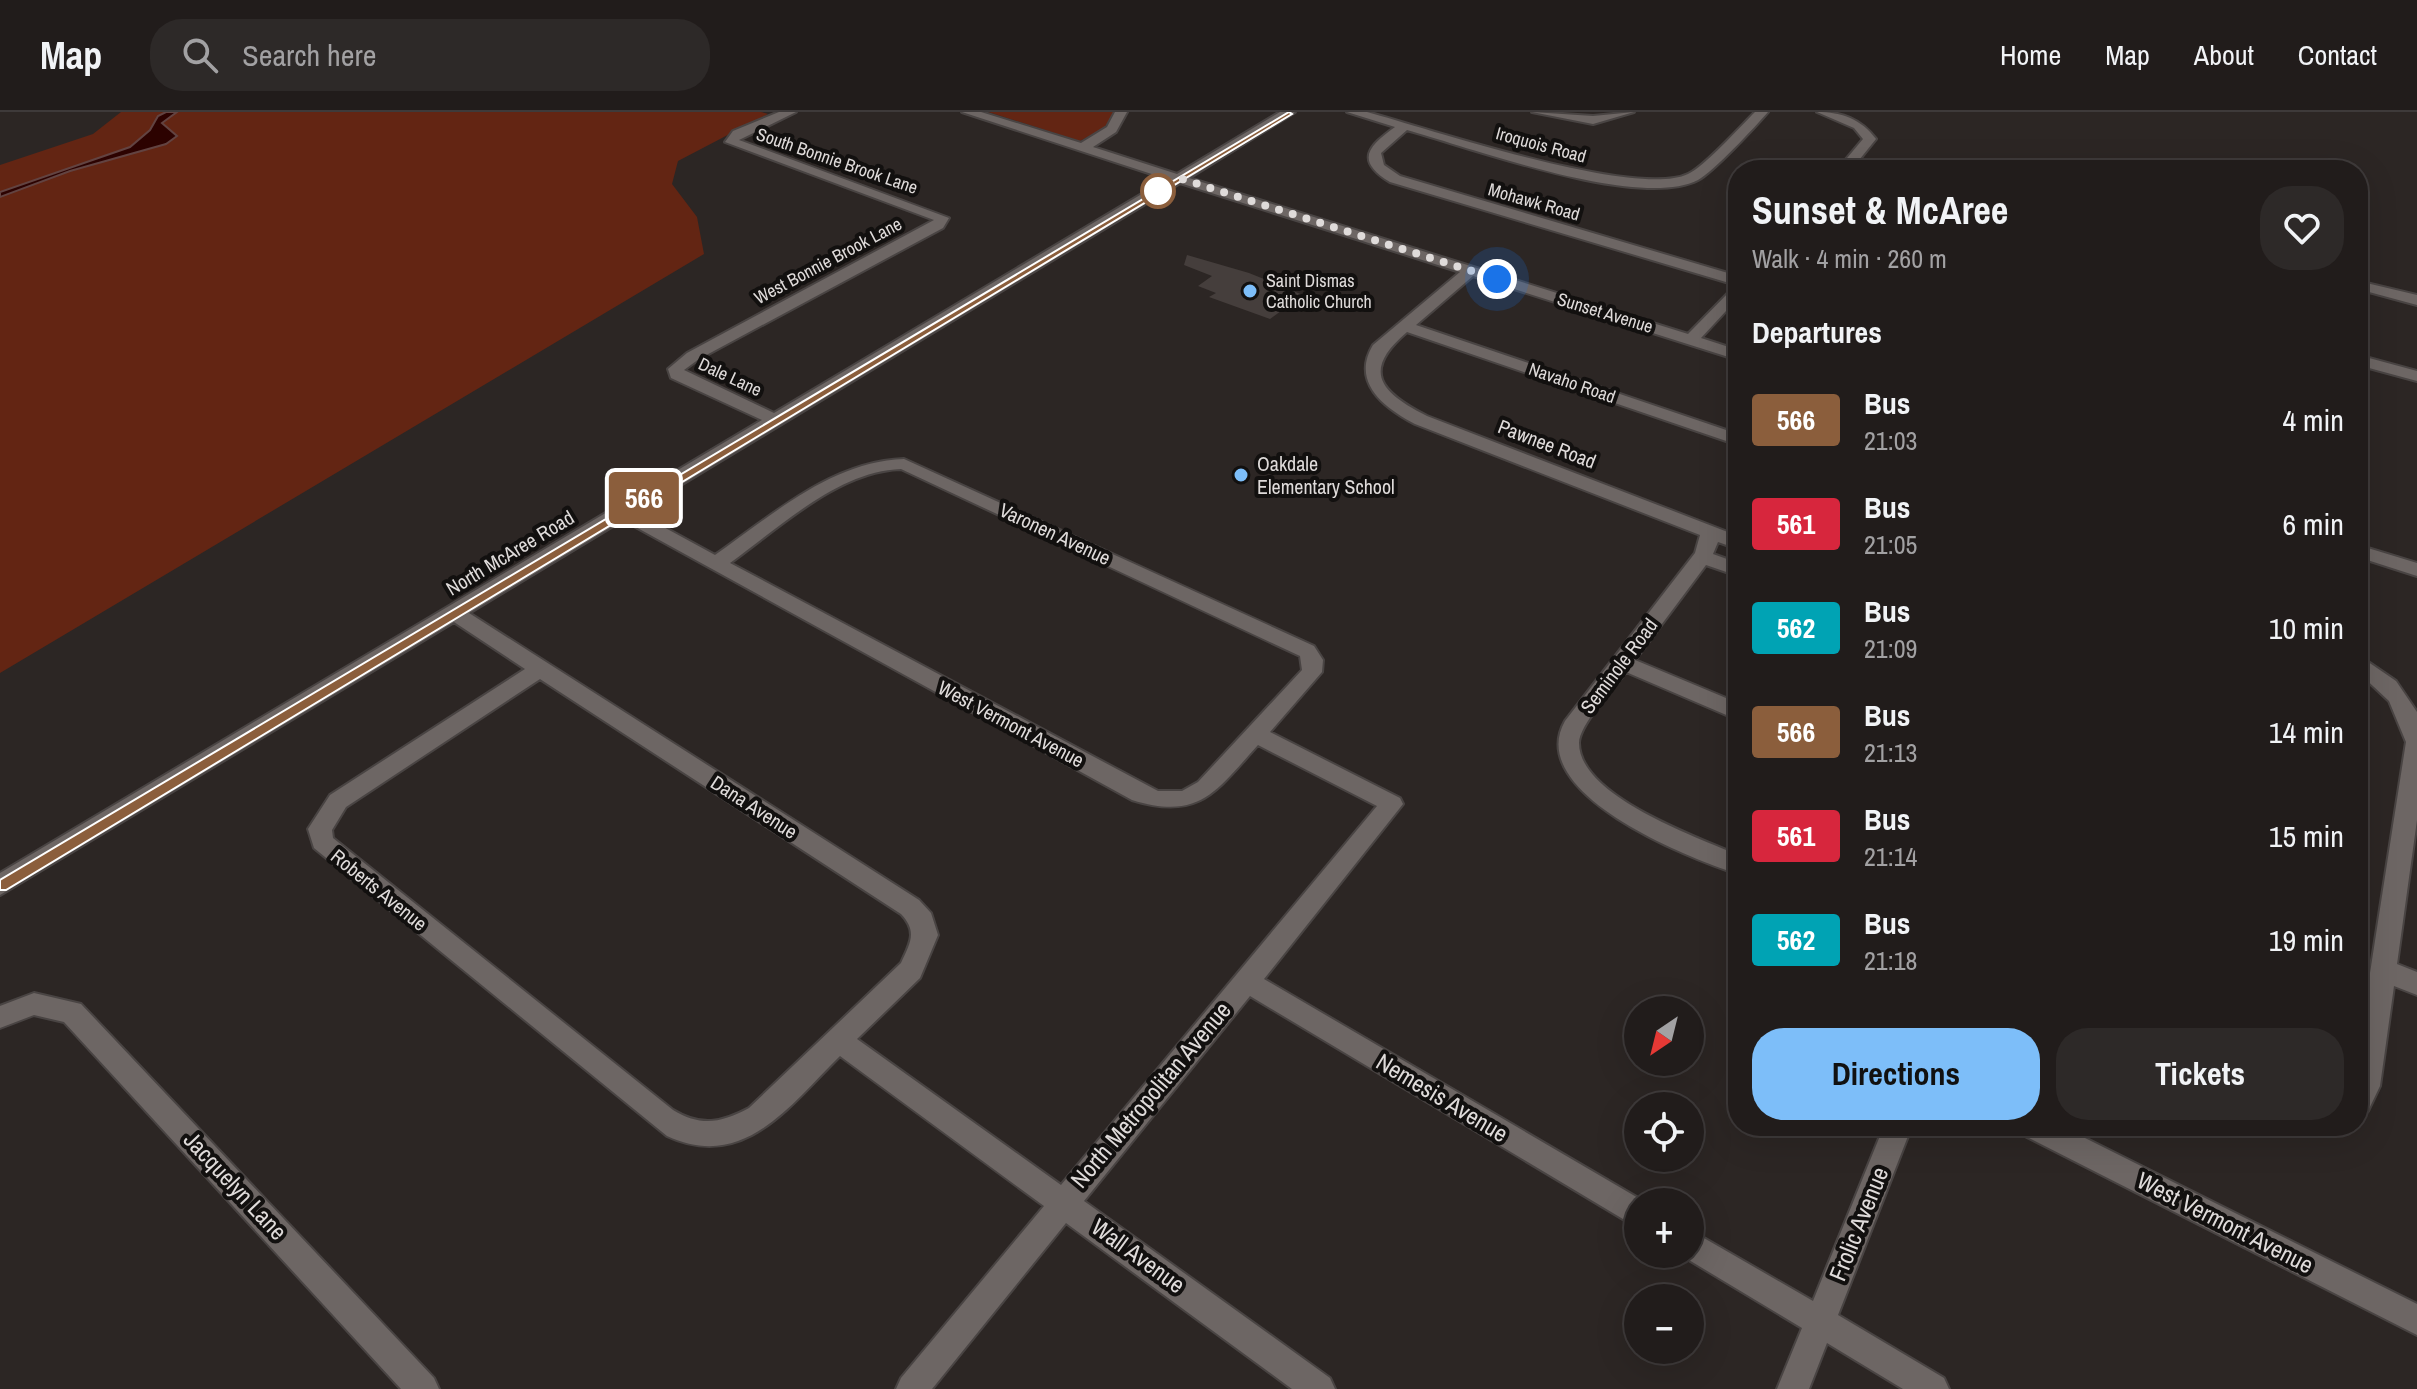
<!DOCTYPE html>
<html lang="en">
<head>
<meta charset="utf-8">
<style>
  body { margin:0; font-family:"Archivo Narrow",sans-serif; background:#2d2928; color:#f1f3f6; height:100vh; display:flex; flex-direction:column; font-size:30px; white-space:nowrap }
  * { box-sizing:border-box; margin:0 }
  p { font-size:26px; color:#a2a1a3 }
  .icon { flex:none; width:44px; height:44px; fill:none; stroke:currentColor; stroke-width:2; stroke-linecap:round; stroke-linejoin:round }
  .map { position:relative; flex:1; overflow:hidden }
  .panel { position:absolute; left:1728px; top:48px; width:640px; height:976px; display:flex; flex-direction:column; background:#211c1b; border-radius:32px; box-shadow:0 8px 32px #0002,0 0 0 2px #3e3a3a }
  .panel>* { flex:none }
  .badge { padding:0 16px; border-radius:6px; font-size:28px; line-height:52px }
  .needle { width:52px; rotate:215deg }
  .tools { position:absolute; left:1624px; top:884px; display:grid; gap:16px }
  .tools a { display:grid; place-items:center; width:80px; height:80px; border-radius:50%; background:#211c1b; box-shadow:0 8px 32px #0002,0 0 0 2px #3e3a3a; font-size:40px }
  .you { position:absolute; width:40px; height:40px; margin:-20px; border:6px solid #fff; border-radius:50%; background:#1a73e8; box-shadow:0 0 0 12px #1a73e833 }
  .map>.badge { position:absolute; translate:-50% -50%; box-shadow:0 0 0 4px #fff }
  h2 { padding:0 24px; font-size:30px; line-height:72px }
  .round { display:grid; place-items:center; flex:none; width:84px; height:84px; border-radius:32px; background:#2d2928 }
  .summary { display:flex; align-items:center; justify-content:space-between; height:136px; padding:0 24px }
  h1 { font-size:38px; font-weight:800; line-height:60px }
  .cta { display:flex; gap:16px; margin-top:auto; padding:16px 24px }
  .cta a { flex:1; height:92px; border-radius:32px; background:#7dbef9; color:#111; font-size:32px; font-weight:800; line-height:92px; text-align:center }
  .cta a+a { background:#2d2928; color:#f1f3f6 }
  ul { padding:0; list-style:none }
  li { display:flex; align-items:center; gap:24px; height:104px; padding:0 24px }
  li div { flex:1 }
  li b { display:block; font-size:30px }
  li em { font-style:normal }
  li .badge { min-width:88px; font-weight:700; text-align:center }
  header { display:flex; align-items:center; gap:48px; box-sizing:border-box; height:112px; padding:0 40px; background:#211c1b; border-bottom:2px solid #3e3a3a }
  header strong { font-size:38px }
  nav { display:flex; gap:44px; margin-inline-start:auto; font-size:28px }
  .search { width:560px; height:72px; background:#2d2928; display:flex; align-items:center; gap:20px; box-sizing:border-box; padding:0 28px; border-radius:32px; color:#a2a1a3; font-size:30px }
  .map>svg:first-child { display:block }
</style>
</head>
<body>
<header>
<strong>Map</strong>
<div class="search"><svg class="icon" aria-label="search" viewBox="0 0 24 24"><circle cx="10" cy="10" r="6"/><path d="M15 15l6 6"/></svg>Search here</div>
<nav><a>Home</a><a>Map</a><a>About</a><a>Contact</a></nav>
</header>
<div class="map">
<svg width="2417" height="1277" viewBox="0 0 2417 1277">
  <rect width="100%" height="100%" fill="#2c2624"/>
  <path fill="#632513" d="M121,0H761L768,2L678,49L672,72L697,105L704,142L0,561V53L93,22Z
    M988,0H1114V2L1104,16L1080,29Z"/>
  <path fill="#2c0200" stroke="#624341" stroke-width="2" d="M166,0H177L162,11L177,24L166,32L70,59L0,85V80L130,35L150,18L158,4Z"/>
  <path fill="#453e3c" d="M1187,143L1249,161L1303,183L1270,207L1209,185L1216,181L1198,174L1212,164L1184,153Z"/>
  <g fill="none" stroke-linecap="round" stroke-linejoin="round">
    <g stroke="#494443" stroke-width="4">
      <path id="minor" d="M779,0H796L739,28L949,106L943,116L699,247L684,258L774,301L1167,67L962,0H981L1081,31L1107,15L1115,0H1127L1116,20L1093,35L1177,62L1280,0H1295L1189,66L1688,222L1736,173L1390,70C1354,48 1369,34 1395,15L1347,0H1367C1430,17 1636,87 1688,62C1704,55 1740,15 1755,0H1768C1756,14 1713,60 1698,68C1639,98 1472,36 1407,18L1381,41L1384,53L1400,64L1738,164V186L1701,226L1738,238V248L1473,164L1416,213L1738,322V333L1407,220C1361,259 1380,280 1427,304L1738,424V437L1718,430L1713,442L1738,451V464L1706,453L1635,548L1738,591V608L1626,560C1614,576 1579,613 1579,631C1579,684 1697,725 1738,743V762C1688,746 1524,681 1565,609L1695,441L1700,423L1415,312C1383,295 1351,270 1373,233L1460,160L1180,71L636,400L715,443C771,404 832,349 904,347L1314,534L1323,548L1322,560L1270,620L1400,686L1403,692L1264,867L1645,1090H1638V1116L1250,884L1084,1089L1330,1266L1335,1277H1292L1066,1111L932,1277H896L901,1266L1044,1094L840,944C790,993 744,1060 667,1024L314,736L308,717L330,683L525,557L454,510L0,783V761L762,308L671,266L668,257L687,241L934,108L725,30L733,19ZM901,357L1300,544L1302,558L1198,670L1182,679H1158L730,451C779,416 838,359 901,357ZM623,408L1132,688C1200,709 1216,679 1258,633L1377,694L1061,1073L857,927L920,866L938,823L931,801L919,788L469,501ZM540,567L901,802C918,820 910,831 901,851L749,996C721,1011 701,1015 673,998L333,726L332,718L346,695Z
        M1532,0L1593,4L1634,0L1593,12Z
        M1817,0C1842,0 1861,7 1876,27L1851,58H1837L1863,27L1854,16Z
        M2358,169L2417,183V193L2358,177Z
        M2358,243L2417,259V269L2358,253Z
        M2358,433L2417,451V464L2358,445Z
        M2358,543L2396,569L2417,600V708L2397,852L2417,860V883L2394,874L2380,974L2368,999L2358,1002V938L2406,630L2389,589L2358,560Z
        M34,881L81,892L434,1266L439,1277H401L64,910L34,903L0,916V894Z
        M1884,1014H1912L1838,1203L1944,1266L1949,1277H1903L1827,1231L1809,1277H1777L1802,1216L1679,1142H1690V1118L1813,1189Z
        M2019,1014H2061L2417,1192V1223L2023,1023Z"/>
    </g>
    <use href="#minor" fill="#6d6664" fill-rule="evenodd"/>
  </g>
  <path fill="#8b5e3c" stroke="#fff" stroke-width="2" d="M1289,0L1292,2L6,778H0V768Z"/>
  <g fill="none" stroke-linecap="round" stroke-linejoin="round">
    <path stroke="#dfdbda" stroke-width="8" stroke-dasharray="0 14.4" d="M1158,79L1179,66L1497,167"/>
  </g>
  <circle fill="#fff" stroke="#8b5e3c" stroke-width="4" cx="1158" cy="79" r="16"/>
  <g fill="#7dbef9" stroke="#12100f" stroke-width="3">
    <circle cx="1250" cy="179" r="8"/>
    <circle cx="1241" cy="363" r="8"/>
  </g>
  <g text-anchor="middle" stroke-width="8" stroke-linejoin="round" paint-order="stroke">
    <g font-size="18" fill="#dfdbda" stroke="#12100f">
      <text transform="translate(1541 33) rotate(15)" y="6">Iroquois Road</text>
      <text transform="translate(837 49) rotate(19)" y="6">South Bonnie Brook Lane</text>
      <text transform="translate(1534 90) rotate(16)" y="6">Mohawk Road</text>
      <text transform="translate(828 149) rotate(-28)" y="6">West Bonnie Brook Lane</text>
      <text transform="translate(1605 201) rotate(17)" y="6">Sunset Avenue</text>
      <text transform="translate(730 265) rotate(25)" y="6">Dale Lane</text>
      <text transform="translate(1572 271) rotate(19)" y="6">Navaho Road</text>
    </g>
    <g font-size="18" fill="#dfdbda" stroke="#12100f" text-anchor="start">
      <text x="1266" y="175">Saint Dismas<tspan x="1266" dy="21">Catholic Church</tspan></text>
    </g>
    <g font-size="20" fill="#dfdbda" stroke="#12100f">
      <text transform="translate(1547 332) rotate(21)" y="7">Pawnee Road</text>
      <text transform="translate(1055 422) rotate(25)" y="7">Varonen Avenue</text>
      <text transform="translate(510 441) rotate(-31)" y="7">North McAree Road</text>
      <text transform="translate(1619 554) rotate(-53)" y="7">Seminole Road</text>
      <text transform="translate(1011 612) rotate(28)" y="7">West Vermont Avenue</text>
      <text transform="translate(754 695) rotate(33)" y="7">Dana Avenue</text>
      <text transform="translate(379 778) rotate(39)" y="7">Roberts Avenue</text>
    </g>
    <g font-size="20" fill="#dfdbda" stroke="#12100f" text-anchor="start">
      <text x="1257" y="359">Oakdale<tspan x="1257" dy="23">Elementary School</tspan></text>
    </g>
    <g font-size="24" fill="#dfdbda" stroke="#12100f">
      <text transform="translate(1151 983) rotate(-50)" y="8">North Metropolitan Avenue</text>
      <text transform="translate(1442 986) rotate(31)" y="8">Nemesis Avenue</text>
      <text transform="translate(235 1074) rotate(47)" y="8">Jacquelyn Lane</text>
      <text transform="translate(2225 1111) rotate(27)" y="8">West Vermont Avenue</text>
      <text transform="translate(1859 1112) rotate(-68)" y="8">Frolic Avenue</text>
      <text transform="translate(1138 1144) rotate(36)" y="8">Wall Avenue</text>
    </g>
  </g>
</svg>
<div class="tools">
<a><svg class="needle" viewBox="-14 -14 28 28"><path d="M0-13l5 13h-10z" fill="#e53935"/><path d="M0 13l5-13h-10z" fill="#a2a1a3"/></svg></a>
<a><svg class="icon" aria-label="locate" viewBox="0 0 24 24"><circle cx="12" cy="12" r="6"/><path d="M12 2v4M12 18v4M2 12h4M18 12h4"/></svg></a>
<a>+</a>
<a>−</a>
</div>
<div class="you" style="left:1497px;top:167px"></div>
<b class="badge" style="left:644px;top:386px;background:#8b5e3c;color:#fff">566</b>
<section class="panel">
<div class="summary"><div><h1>Sunset &amp; McAree</h1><p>Walk · 4 min · 260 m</p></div><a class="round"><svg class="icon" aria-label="heart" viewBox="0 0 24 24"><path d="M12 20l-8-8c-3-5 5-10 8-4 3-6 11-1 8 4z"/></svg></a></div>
<h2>Departures</h2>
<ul>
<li><span class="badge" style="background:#8b5e3c;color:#fff">566</span><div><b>Bus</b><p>21:03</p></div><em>4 min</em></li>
<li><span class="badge" style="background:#d7263d;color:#fff">561</span><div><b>Bus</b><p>21:05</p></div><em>6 min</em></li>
<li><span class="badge" style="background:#00a3b4;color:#fff">562</span><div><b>Bus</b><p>21:09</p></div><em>10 min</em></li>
<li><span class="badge" style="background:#8b5e3c;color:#fff">566</span><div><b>Bus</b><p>21:13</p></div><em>14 min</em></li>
<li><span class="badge" style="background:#d7263d;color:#fff">561</span><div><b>Bus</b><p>21:14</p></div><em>15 min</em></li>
<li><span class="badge" style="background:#00a3b4;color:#fff">562</span><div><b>Bus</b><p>21:18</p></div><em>19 min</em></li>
</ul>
<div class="cta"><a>Directions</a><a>Tickets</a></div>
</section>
</div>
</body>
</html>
